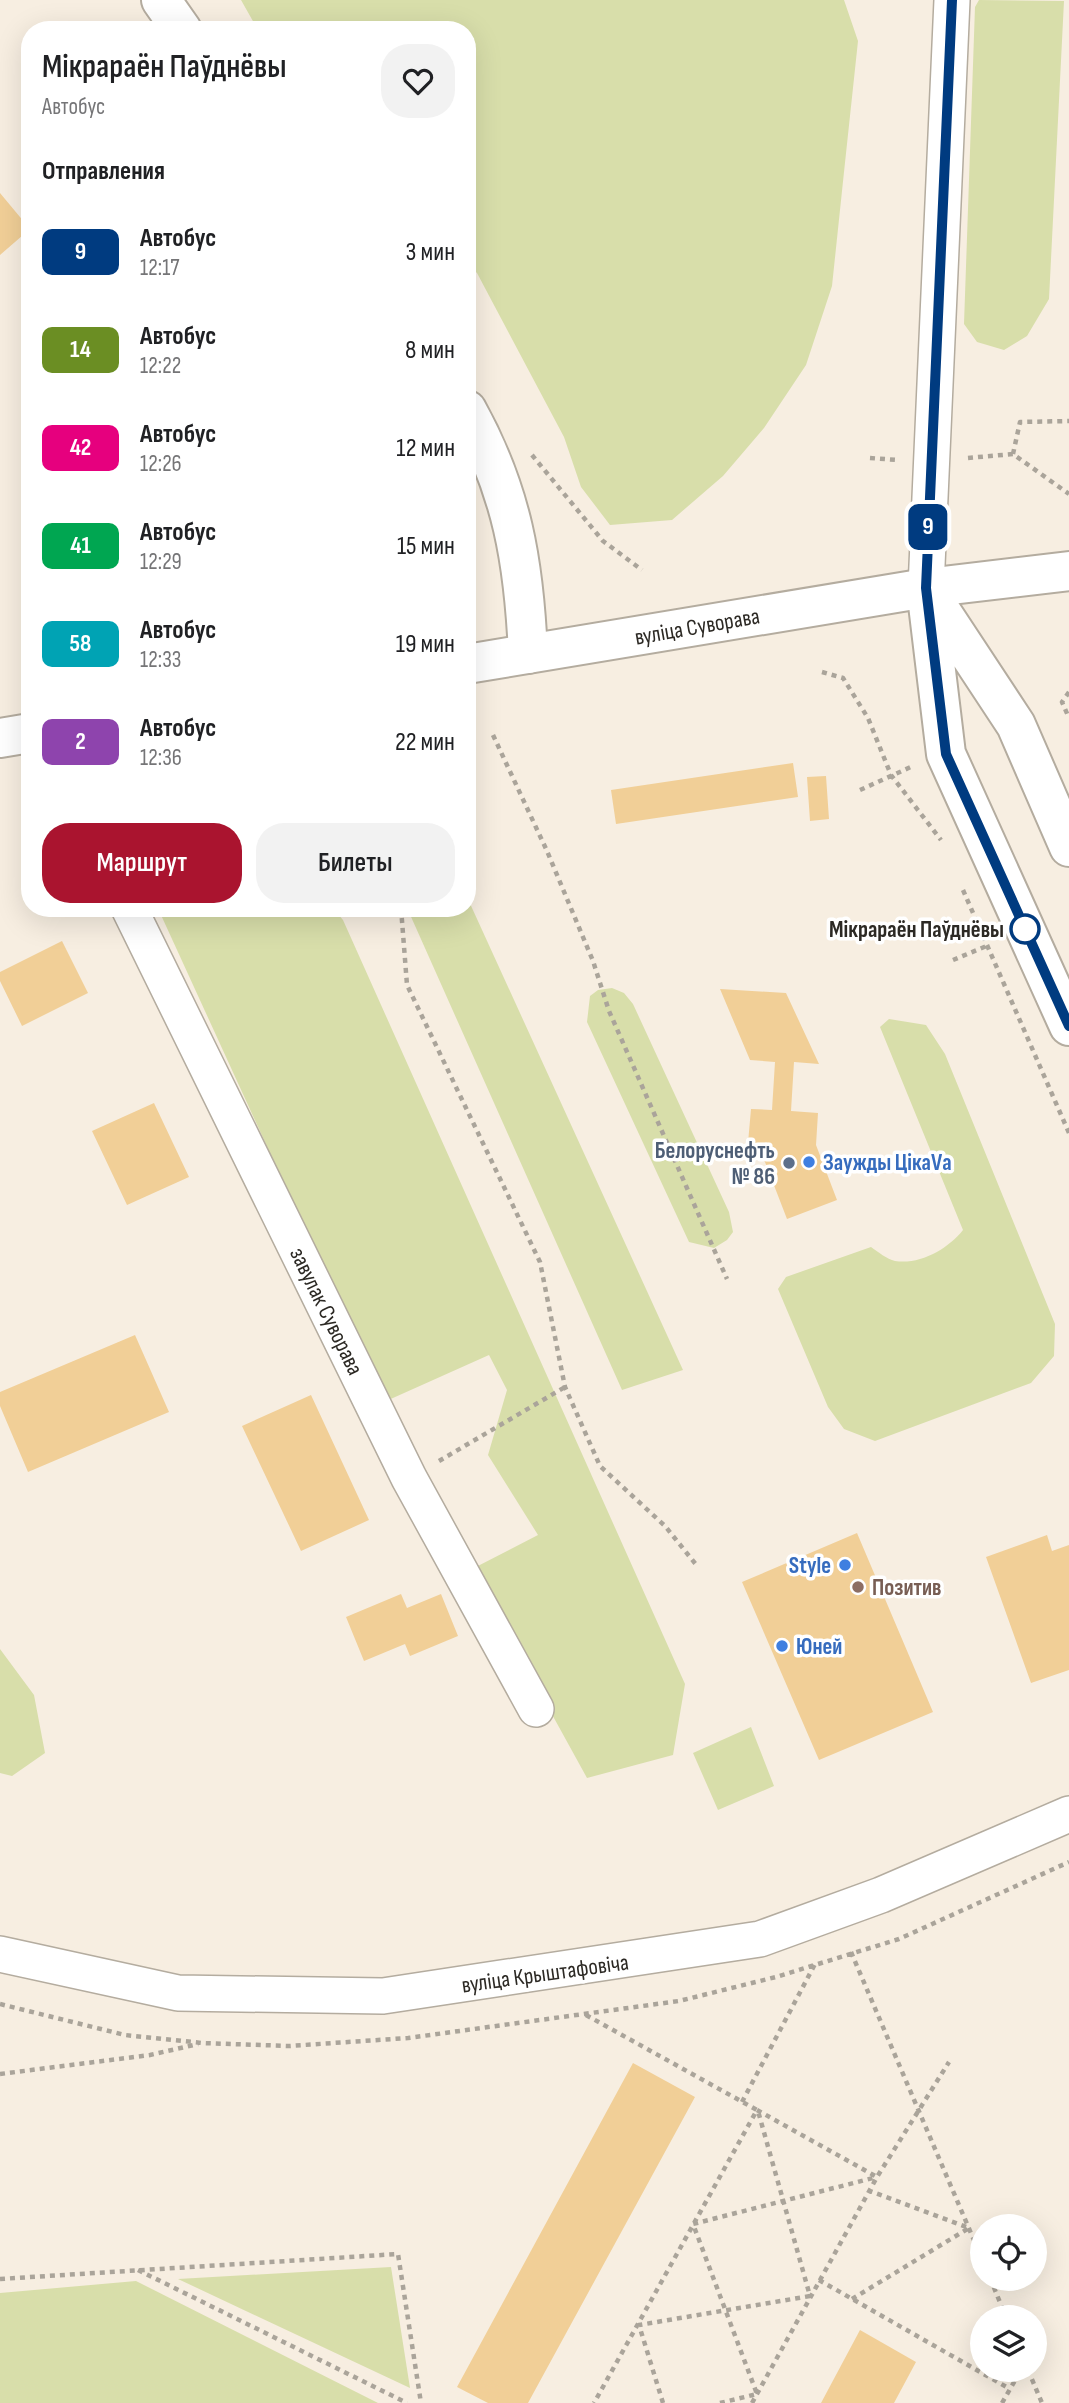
<!DOCTYPE html>
<html lang="ru">
<head>
<meta charset="utf-8">
<style>
  body { margin:0; font-family:"Sofia Sans Condensed",sans-serif; background:#f2f2f2; color:#202124; height:100vh; display:flex; flex-direction:column; font-size:26px; white-space:nowrap }
  * { box-sizing:border-box; margin:0 }
  p { font-size:23px; color:#757577 }
  .icon { flex:none; width:38px; height:38px; fill:none; stroke:currentColor; stroke-width:2; stroke-linecap:round; stroke-linejoin:round }
  .map { position:relative; flex:1; overflow:hidden }
  .drawer { position:absolute; left:21px; top:21px; width:455px; height:896px; display:flex; flex-direction:column; background:#fff; border-radius:28px; box-shadow:0 7px 28px #0002 }
  .drawer>* { flex:none }
  .badge { padding:0 14px; border-radius:10px; font-size:24px; line-height:46px }
  .fabs { position:absolute; left:970px; top:2214px; display:grid; gap:14px }
  .fabs a { display:grid; place-items:center; width:77px; height:77px; border-radius:50%; background:#fff; box-shadow:0 7px 28px #0002; font-size:35px }
  .map>.badge { position:absolute; translate:-50% -50%; box-shadow:0 0 0 4px #fff }
  h2 { padding:0 21px; font-size:26px; line-height:63px }
  .round { display:grid; place-items:center; flex:none; width:74px; height:74px; border-radius:28px; background:#f2f2f2 }
  .head { display:flex; align-items:center; justify-content:space-between; height:119px; padding:0 21px }
  h1 { font-size:33px; font-weight:600; line-height:52px }
  .action { display:flex; gap:14px; margin-top:auto; padding:14px 21px }
  .action a { flex:1; height:80px; border-radius:28px; background:#aa142f; color:#fff; font-size:28px; font-weight:600; line-height:80px; text-align:center }
  .action a+a { background:#f2f2f2; color:#202124 }
  ul { padding:0; list-style:none }
  li { display:flex; align-items:center; gap:21px; height:98px; padding:0 21px }
  li div { flex:1 }
  li b { display:block; font-size:26px }
  li em { font-style:normal }
  li .badge { min-width:77px; font-weight:700; text-align:center }
  .map>svg:first-child { display:block }
</style>
</head>
<body>
<div class="map">
<svg width="1069" height="2403" viewBox="0 0 1069 2403">
  <rect width="100%" height="100%" fill="#f7eee1"/>
  <path fill="#d8deaa" d="M241,0H844L858,41L844,172L832,286L806,365L764,428L723,476L672,520L610,525L581,487L564,437L477,273L467,263V30H258Z
    M979,0L1064,1L1049,299L1027,336L1004,350L977,342L964,324L975,7Z
    M467,897L683,1370L622,1390L408,910L467,908Z
    M163,908H333L343,920L685,1684L673,1755L587,1778L472,1569L538,1535L488,1455L507,1390L489,1355L384,1402L161,915Z
    M612,988L624,993L633,1004L729,1212L733,1232L727,1240L714,1248L689,1242L587,1022L590,996L598,990Z
    M889,1019L926,1025L945,1054L1055,1324L1054,1356L1031,1383L875,1441L844,1429L828,1407L778,1289L786,1277L871,1247C878,1252 887,1259 895,1261C920,1265 948,1249 963,1230L880,1027Z
    M0,1649L34,1695L45,1753L12,1776L0,1773Z
    M751,1727L774,1786L718,1810L693,1753Z
    M391,2267L410,2388L178,2279Z
    M136,2281L378,2403H0V2293Z"/>
  <path fill="#f1cf97" d="M0,193L30,229L0,255Z
    M30,439V468H28L24,440Z
    M793,763L798,797L616,824L611,790Z
    M826,776L829,819L810,821L807,777Z
    M62,941L88,993L22,1026L0,981V972Z
    M720,989L786,993L819,1064L794,1062L791,1111L818,1113L816,1145L837,1200L787,1219L758,1144L748,1143L751,1109L772,1110L775,1062L750,1060Z
    M154,1103L189,1177L127,1205L92,1131Z
    M135,1335L169,1412L28,1472L0,1406V1392Z
    M311,1395L369,1520L301,1551L242,1426Z
    M857,1533L933,1712L819,1760L742,1582Z
    M1047,1535L1052,1551L1069,1545V1670L1031,1683L986,1557Z
    M401,1594L407,1608L441,1594L458,1636L410,1656L405,1644L364,1661L346,1617Z
    M633,2063L695,2097L528,2403H488L457,2387Z
    M860,2330L916,2362L894,2403H821Z"/>
  <g fill="none" stroke-linecap="round" stroke-linejoin="round">
    <g stroke="#b4ac9f" stroke-width="38">
      <path id="street" d="M926,588L952,0
        M129,908L409,1478L536,1709
        M0,1954L178,1993L383,1996L760,1939L881,1895L1069,1814"/>
    </g>
    <g stroke="#b4ac9f" stroke-width="42">
      <path id="secondary" d="M161,0L182,30
        M467,410C512,491 524,562 528,654
        M926,588L946,754L1069,1026
        M931,596L1016,725L1069,847"/>
    </g>
    <g stroke="#b4ac9f" stroke-width="42">
      <path id="primary" d="M467,664L926,588L1069,571
        M0,738L30,733"/>
    </g>
    <path stroke="#aaa49a" stroke-width="4.5" stroke-dasharray="5 5" stroke-linecap="butt" d="M1013,454L1020,422L1069,421
      M532,455L603,541L642,570
      M870,458L897,460
      M968,458L1013,454L1069,494
      M822,672L843,678L868,718L891,775L941,840
      M1069,692L1062,702L1069,718
      M493,735L547,851L593,961L609,1011L727,1279
      M860,790L913,766
      M963,890L1069,1133
      M401,908L407,985L540,1262L565,1387L600,1466L665,1526L698,1567
      M953,960L989,945
      M439,1461L565,1387
      M851,1952L982,2259
      M0,2004L125,2035L202,2043L289,2046L408,2038L679,2001L776,1977L899,1939L1069,1862
      M586,2015L757,2110L594,2403
      M0,2074L150,2055L198,2044
      M742,2102L815,1964
      M757,2110L877,2177
      M138,2270L407,2403
      M990,2278L1006,2317
      M0,2279L398,2254L421,2403
      M819,2280L1010,2389
      M852,2299L969,2228L870,2191
      M1028,2370L1042,2403
      M663,2403L639,2325L810,2296L758,2111
      M720,2403L757,2394L693,2224L877,2177
      M752,2403L877,2177L949,2062
      M1002,2403L1021,2370"/>
    <use href="#street" stroke="#fff" stroke-width="35"/>
    <use href="#secondary" stroke="#fff" stroke-width="38"/>
    <use href="#primary" stroke="#fff" stroke-width="38"/>
  </g>
  <g fill="none" stroke-linecap="round" stroke-linejoin="round">
    <g stroke="#fff" stroke-width="16">
      <path id="line" d="M952,0L926,588L946,754L1069,1026"/>
    </g>
    <use href="#line" stroke="#003b80" stroke-width="10"/>
  </g>
  <circle fill="#fff" stroke="#003b80" stroke-width="3.5" cx="1025" cy="929" r="14"/>
  <g fill="#3f7fe0" stroke="#fff" stroke-width="2.5">
    <circle cx="809" cy="1162" r="7"/>
    <circle cx="845" cy="1565" r="7"/>
    <circle cx="782" cy="1646" r="7"/>
  </g>
  <circle fill="#5c6f8a" stroke="#fff" stroke-width="2.5" cx="789" cy="1163" r="7"/>
  <circle fill="#8d6e63" stroke="#fff" stroke-width="2.5" cx="858" cy="1587" r="7"/>
  <g text-anchor="middle" stroke-width="7" stroke-linejoin="round" paint-order="stroke">
    <g font-size="23" fill="#2c2924" stroke="#fff">
      <text transform="translate(697 626) rotate(-10)" y="8">вуліца Суворава</text>
      <text transform="translate(327 1311) rotate(64)" y="8">завулак Суворава</text>
      <text transform="translate(545 1973) rotate(-8)" y="8">вуліца Крыштафовіча</text>
    </g>
    <g font-size="23" font-weight="bold" fill="#2c2924" stroke="#fff" text-anchor="end">
      <text x="1004" y="937">Мікрараён Паўднёвы</text>
    </g>
    <g font-size="23" font-weight="bold" fill="#4e5e75" stroke="#fff" text-anchor="end">
      <text x="775" y="1158">Белоруснефть<tspan x="775" dy="26">№ 86</tspan></text>
    </g>
    <g font-size="23" font-weight="bold" fill="#366cbe" stroke="#fff" text-anchor="start">
      <text x="823" y="1170">Заужды ЦікаVа</text>
      <text x="831" y="1573" text-anchor="end">Style</text>
      <text x="796" y="1654">Юней</text>
    </g>
    <g font-size="23" font-weight="bold" fill="#785e54" stroke="#fff" text-anchor="start">
      <text x="872" y="1595">Позитив</text>
    </g>
  </g>
</svg>
<div class="fabs">
<a><svg class="icon" aria-label="locate" viewBox="0 0 24 24"><circle cx="12" cy="12" r="6"/><path d="M12 2v4M12 18v4M2 12h4M18 12h4"/></svg></a>
<a><svg class="icon" aria-label="layers" viewBox="0 0 24 24"><path d="M12 4l9 5-9 5-9-5zM3 14l9 5 9-5"/></svg></a>
</div>
<b class="badge" style="left:928px;top:527px;background:#003b80;color:#fff">9</b>
<section class="drawer">
<div class="head"><div><h1>Мікрараён Паўднёвы</h1><p>Автобус</p></div><a class="round"><svg class="icon" aria-label="heart" viewBox="0 0 24 24"><path d="M12 20l-8-8c-3-5 5-10 8-4 3-6 11-1 8 4z"/></svg></a></div>
<h2>Отправления</h2>
<ul>
<li><span class="badge" style="background:#003b80;color:#fff">9</span><div><b>Автобус</b><p>12:17</p></div><em>3 мин</em></li>
<li><span class="badge" style="background:#6b8e23;color:#fff">14</span><div><b>Автобус</b><p>12:22</p></div><em>8 мин</em></li>
<li><span class="badge" style="background:#e6007e;color:#fff">42</span><div><b>Автобус</b><p>12:26</p></div><em>12 мин</em></li>
<li><span class="badge" style="background:#00a651;color:#fff">41</span><div><b>Автобус</b><p>12:29</p></div><em>15 мин</em></li>
<li><span class="badge" style="background:#00a3b4;color:#fff">58</span><div><b>Автобус</b><p>12:33</p></div><em>19 мин</em></li>
<li><span class="badge" style="background:#8e44ad;color:#fff">2</span><div><b>Автобус</b><p>12:36</p></div><em>22 мин</em></li>
</ul>
<div class="action"><a>Маршрут</a><a>Билеты</a></div>
</section>
</div>
</body>
</html>
